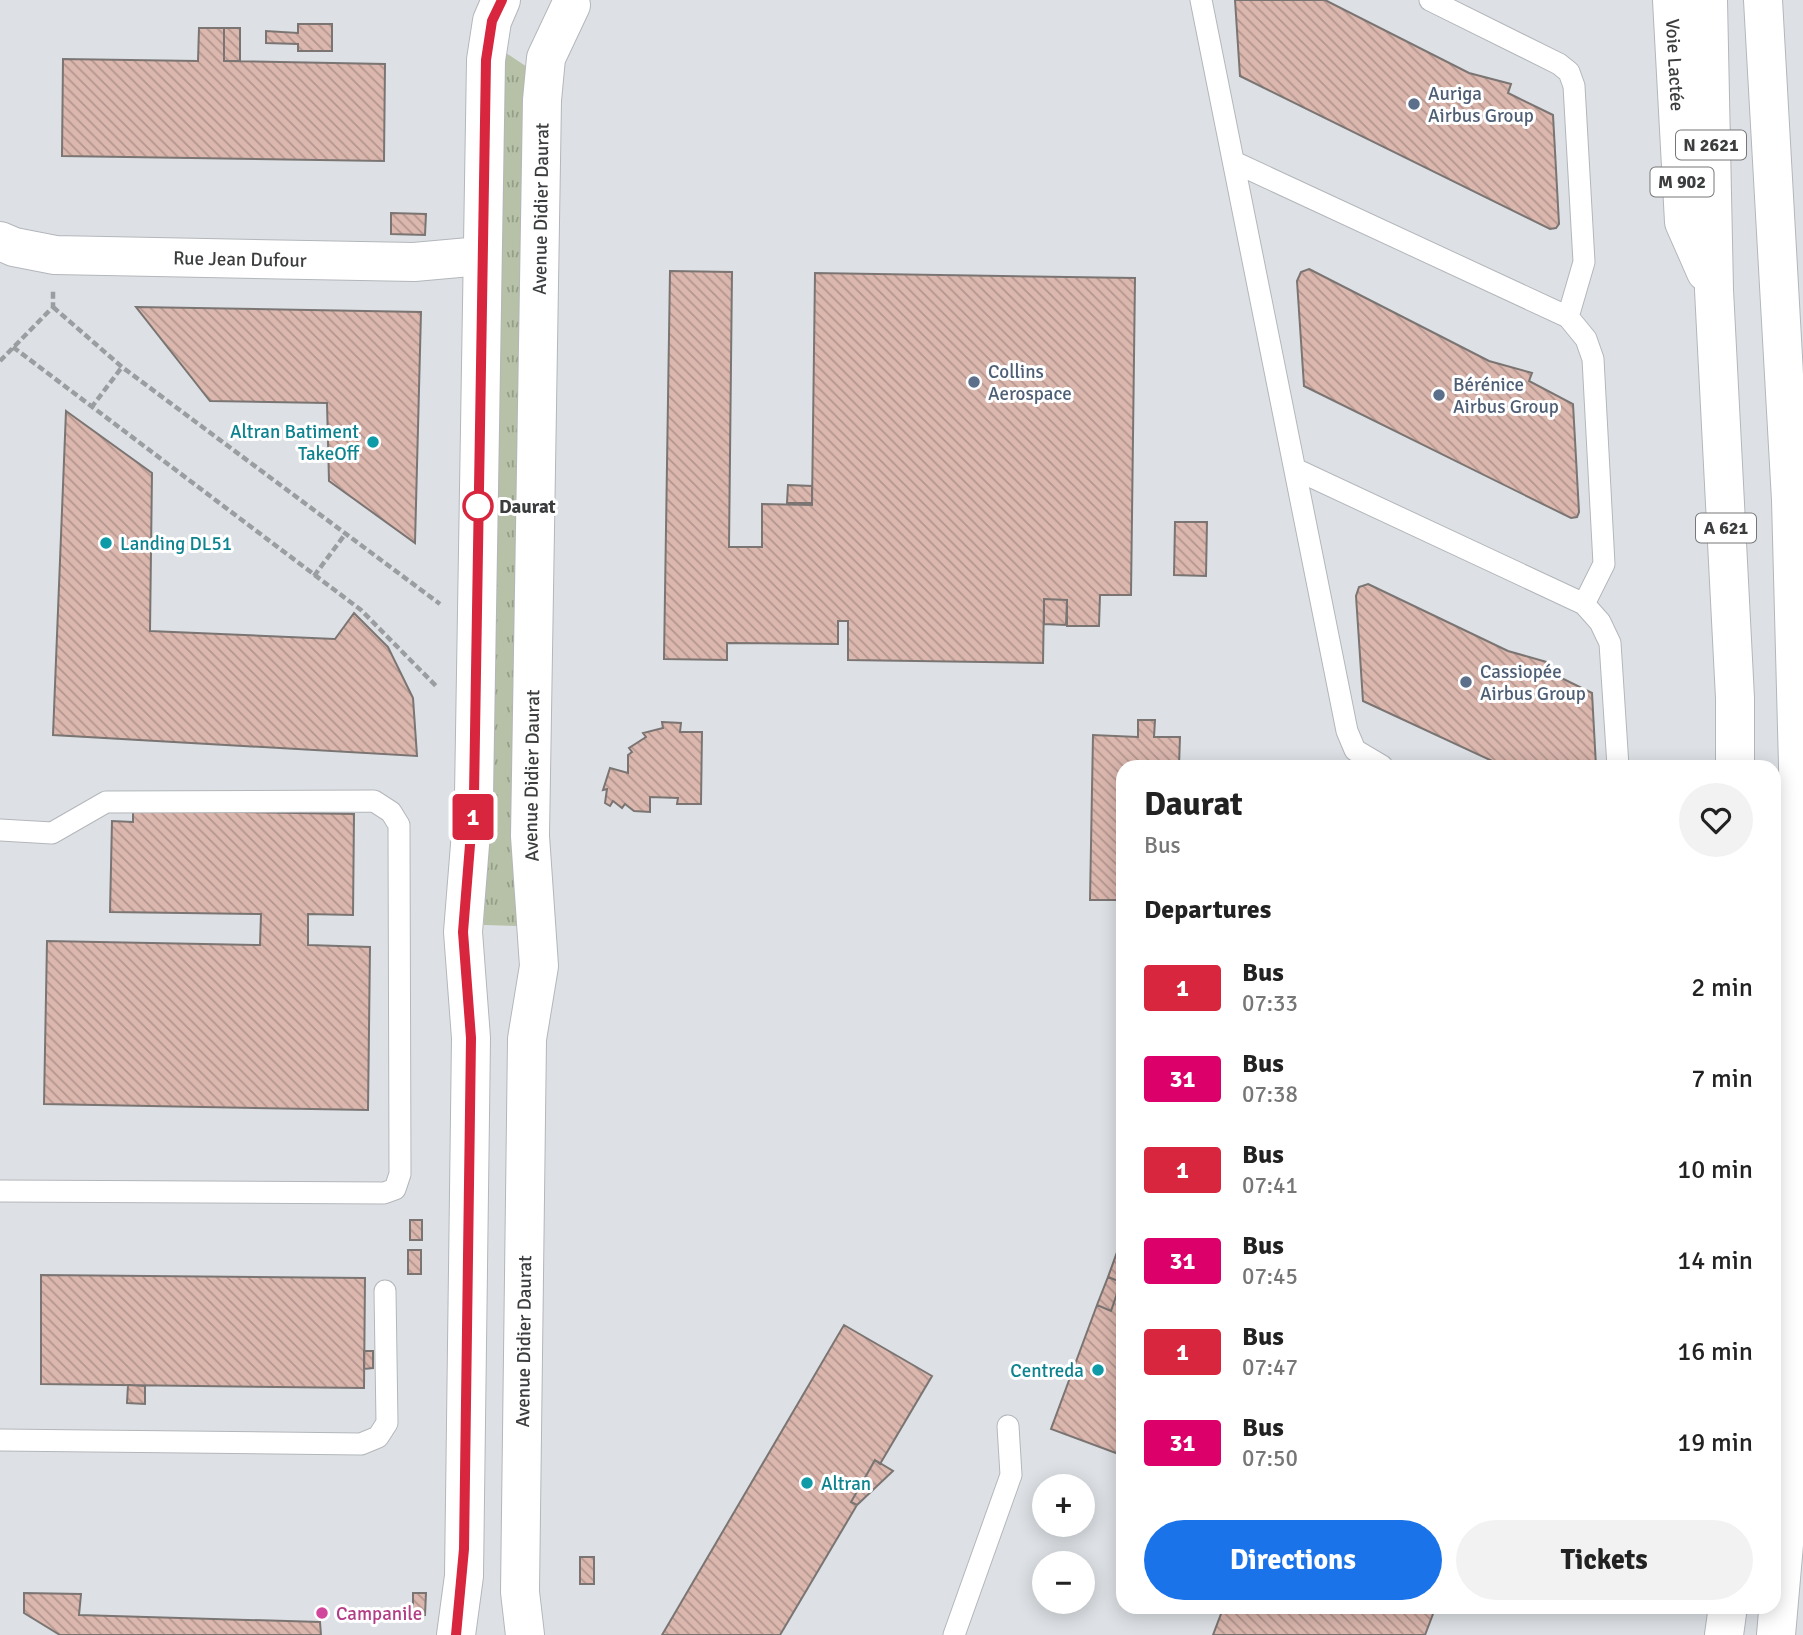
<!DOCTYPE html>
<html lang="en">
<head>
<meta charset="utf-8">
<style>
  body { margin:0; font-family:Signika,sans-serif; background:#f2f2f2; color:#222; height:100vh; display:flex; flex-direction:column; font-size:26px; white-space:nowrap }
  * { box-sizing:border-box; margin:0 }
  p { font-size:23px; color:#767676 }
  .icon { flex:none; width:38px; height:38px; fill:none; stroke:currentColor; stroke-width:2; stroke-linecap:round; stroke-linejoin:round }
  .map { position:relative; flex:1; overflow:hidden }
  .panel { position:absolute; left:1116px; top:760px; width:665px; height:854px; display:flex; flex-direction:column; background:#fff; border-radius:21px; box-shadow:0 4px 18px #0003 }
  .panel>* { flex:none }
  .badge { padding:0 14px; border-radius:5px; font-size:24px; line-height:46px }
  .tools { position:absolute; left:1032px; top:1474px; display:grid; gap:14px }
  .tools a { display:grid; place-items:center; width:63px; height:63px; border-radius:50%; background:#fff; box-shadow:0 4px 18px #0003; font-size:35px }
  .map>.badge { position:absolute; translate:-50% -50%; box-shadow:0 0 0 4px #fff }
  h2 { padding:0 28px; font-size:26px; line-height:63px }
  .round { display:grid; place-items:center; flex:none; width:74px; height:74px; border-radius:37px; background:#f2f2f2 }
  .head { display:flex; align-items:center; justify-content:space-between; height:119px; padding:0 28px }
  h1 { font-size:33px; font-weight:700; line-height:52px }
  .primary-button { display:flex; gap:14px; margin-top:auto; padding:14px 28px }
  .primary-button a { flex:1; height:80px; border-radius:42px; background:#1a73e8; color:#fff; font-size:28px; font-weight:700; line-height:80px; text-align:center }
  .primary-button a+a { background:#f2f2f2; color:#222 }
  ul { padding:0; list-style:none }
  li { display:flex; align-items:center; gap:21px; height:91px; padding:0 28px }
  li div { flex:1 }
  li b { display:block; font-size:26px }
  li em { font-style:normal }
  li .badge { min-width:77px; font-weight:700; text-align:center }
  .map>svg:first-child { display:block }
</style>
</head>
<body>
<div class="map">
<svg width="1803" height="1635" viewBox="0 0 1803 1635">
  <defs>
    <pattern id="grass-tufts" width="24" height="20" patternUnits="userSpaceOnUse" patternTransform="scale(1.75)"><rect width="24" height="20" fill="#b6c1a7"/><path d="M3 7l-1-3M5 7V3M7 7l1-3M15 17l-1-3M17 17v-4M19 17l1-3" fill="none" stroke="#959e89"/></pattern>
    <pattern id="building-back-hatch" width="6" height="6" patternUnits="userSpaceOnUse" patternTransform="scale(1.75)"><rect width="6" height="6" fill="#dbb7ae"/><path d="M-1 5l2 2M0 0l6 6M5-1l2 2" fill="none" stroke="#b3968f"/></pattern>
  </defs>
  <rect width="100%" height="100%" fill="#dde1e5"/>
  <path fill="url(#grass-tufts)" d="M497,47L533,71L520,926L484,925Z"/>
  <path fill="url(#building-back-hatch)" stroke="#7a7573" stroke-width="2" d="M1235,0H1325L1469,73L1511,84L1508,93L1553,115L1559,224L1556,228L1550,229L1240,76Z
    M298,24H332V51H298V44L266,43V31L298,33Z
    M199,28H224V61L385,64L384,161L62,156L63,59L198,61Z
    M224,28H240V61H224Z
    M391,213L426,214L425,235L391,234Z
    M1309,269L1489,361L1532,373L1529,381L1573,404L1579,512L1577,517L1571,518L1304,386L1297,281L1301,272Z
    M670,271L732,272L729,547H762V504L812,505L815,273L1135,278L1131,595H1100L1099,626H1067V600L1044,599L1043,663L848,660V621H838V644L727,643V660L664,659Z
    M136,307L421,312L415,543L329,481L327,403L210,401Z
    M66,411L152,473L150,631L335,639L354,613L388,647L413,698L417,756L53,735Z
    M788,485L812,486V503H787Z
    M1175,522H1207L1206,576L1174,575Z
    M1368,584L1508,651L1550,663L1547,671L1592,693L1596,766H1503L1363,701L1356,596L1359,587Z
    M1044,599L1067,600L1066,625L1044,624Z
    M1138,720H1155L1154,737H1180L1179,766H1124V900H1090L1093,735L1138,737Z
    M662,722L681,723L680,732H702L701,804H677L678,798L650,797V812L634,811L625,804L622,808L613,801L610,806L605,803L607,789L603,790L610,768L628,773V755L632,752L629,748L646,737L643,733L663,728Z
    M133,810L354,814L353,915L308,914V945L370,947L368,1110L44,1104L47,941L260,945L261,914L110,912L112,821L133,822Z
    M410,1220H422V1240H410Z
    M1120,1244L1124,1245V1456L1051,1429L1097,1305L1111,1311L1121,1282L1108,1277Z
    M408,1250H421V1274H408Z
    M41,1275L365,1278L364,1388L41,1384Z
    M1108,1277L1121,1282L1111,1311L1097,1305Z
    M844,1325L932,1376L880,1464L875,1460L851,1502L857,1505L780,1635H662Z
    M364,1351H373V1368L364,1369Z
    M128,1385L145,1386V1404L127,1403Z
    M875,1460L893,1471L857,1505L851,1502Z
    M580,1557H594V1584H580Z
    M24,1593L81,1594L79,1615L320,1622L321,1635H60L24,1613Z
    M413,1593H426L425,1615H413Z
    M1224,1606H1436L1425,1635H1213Z"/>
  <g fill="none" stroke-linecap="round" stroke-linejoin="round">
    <g stroke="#b3b6ba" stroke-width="23">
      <path id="lane" d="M1201,0L1347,731L1355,750L1382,766
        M1430,0L1559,64L1569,72L1574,86L1584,262L1568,317
        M1234,162L1568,317L1586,339L1593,359L1604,564L1584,604
        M1295,469L1584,604L1600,622L1610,643L1618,766
        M0,830L52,833L106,802L374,801L391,812L399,825L400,1174L395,1189L384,1193L0,1191
        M0,1440L361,1444L378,1437L387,1423L385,1291
        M954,1635L1011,1475L1008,1426"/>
    </g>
    <g stroke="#b3b6ba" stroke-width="40">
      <g id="street">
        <path id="s1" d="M0,241L14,247L55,255L414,262L481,256"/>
        <path d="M456,1635L464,1576L471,1038L463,932L474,795L486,60L492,21L501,0"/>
        <path id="s2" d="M525,1635L520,1592L527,1039L539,966L530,836L542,100L546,58L571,5"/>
      </g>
    </g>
    <g stroke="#b3b6ba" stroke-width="40">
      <g id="highway">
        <path id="s3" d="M1672,0L1684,222L1706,272"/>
        <path d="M1708,0L1714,290L1735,698V766"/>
        <path d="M1763,0L1791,500L1799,804V1217L1786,1288L1787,1510L1776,1635"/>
        <path d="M1724,1635L1728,1606"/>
      </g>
    </g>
    <path stroke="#9b9ea1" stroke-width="4.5" stroke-dasharray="7 3.5" stroke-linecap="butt" d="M53,307L122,367L440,604
      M13,347L361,610L437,687
      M0,361L53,307V291
      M91,408L122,367
      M314,576L346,533"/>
    <use href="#lane" stroke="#fff" stroke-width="21"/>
    <use href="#street" stroke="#fff" stroke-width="38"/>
    <use href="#highway" stroke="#fff" stroke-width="38"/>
  </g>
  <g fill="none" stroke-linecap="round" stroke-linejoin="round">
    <g stroke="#fff" stroke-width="16">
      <path id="line" d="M456,1635L464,1549L471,1038L463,932L474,795L486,60L492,21L502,0"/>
    </g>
    <use href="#line" stroke="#d7263d" stroke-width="10"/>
  </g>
  <g fill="#5c6f8a" stroke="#fff" stroke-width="2.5">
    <circle cx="1414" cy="104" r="7"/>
    <circle cx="974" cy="382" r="7"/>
    <circle cx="1439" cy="395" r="7"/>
    <circle cx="1466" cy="682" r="7"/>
  </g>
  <g fill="#0f9aa8" stroke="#fff" stroke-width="2.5">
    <circle cx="373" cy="442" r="7"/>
    <circle cx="106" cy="543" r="7"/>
    <circle cx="1098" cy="1370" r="7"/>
    <circle cx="807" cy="1483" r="7"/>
  </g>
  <circle fill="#fff" stroke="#d7263d" stroke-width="3.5" cx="478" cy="506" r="14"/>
  <circle fill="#d1479c" stroke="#fff" stroke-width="2.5" cx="322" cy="1613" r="7"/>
  <g text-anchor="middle" stroke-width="6" stroke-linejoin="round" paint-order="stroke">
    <g fill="#fff" stroke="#767778" stroke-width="2">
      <rect x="1676" y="130.5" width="70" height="29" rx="5"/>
      <rect x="1650.5" y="167.5" width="63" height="29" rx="5"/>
      <rect x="1696" y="513.5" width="60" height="29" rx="5"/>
    </g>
    <g font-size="18" font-weight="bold" fill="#3b3d3e">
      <text x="1711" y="151">N 2621</text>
      <text x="1682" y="188">M 902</text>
      <text x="1726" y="534">A 621</text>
    </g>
    <g font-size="19" fill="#3b3d3e" stroke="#fff">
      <text dy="7" stroke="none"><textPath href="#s3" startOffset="65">Voie Lactée</textPath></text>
      <text dy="7" stroke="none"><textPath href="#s2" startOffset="1428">Avenue Didier Daurat</textPath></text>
      <text dy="7" stroke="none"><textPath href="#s1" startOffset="242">Rue Jean Dufour</textPath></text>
      <text dy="7" stroke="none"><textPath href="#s2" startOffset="861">Avenue Didier Daurat</textPath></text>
      <text dy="7" stroke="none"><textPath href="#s2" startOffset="294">Avenue Didier Daurat</textPath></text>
    </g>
    <g font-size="19" fill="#4e5e75" stroke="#fff" text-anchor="start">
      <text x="1428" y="100">Auriga<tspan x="1428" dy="22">Airbus Group</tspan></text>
      <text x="988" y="378">Collins<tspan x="988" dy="22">Aerospace</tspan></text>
      <text x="1453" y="391">Bérénice<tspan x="1453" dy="22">Airbus Group</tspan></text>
      <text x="1480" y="678">Cassiopée<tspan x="1480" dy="22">Airbus Group</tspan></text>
    </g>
    <g font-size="19" fill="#0d838f" stroke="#fff" text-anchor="end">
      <text x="359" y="438">Altran Batiment<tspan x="359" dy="22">TakeOff</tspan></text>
      <text x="120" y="550" text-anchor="start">Landing DL51</text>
      <text x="1084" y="1377">Centreda</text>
      <text x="821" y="1490" text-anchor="start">Altran</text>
    </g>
    <g font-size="19" font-weight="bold" fill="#3b3d3e" stroke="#fff" text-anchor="start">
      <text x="499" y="513">Daurat</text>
    </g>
    <g font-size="19" fill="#b23c85" stroke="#fff" text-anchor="start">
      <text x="336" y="1620">Campanile</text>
    </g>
  </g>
</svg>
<div class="tools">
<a>+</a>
<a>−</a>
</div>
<b class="badge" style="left:473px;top:817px;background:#d7263d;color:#fff">1</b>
<section class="panel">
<div class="head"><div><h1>Daurat</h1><p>Bus</p></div><a class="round"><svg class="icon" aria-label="heart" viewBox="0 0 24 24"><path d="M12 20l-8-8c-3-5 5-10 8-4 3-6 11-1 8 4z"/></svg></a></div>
<h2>Departures</h2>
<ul>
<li><span class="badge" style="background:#d7263d;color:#fff">1</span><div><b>Bus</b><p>07:33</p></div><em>2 min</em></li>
<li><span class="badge" style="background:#dc006b;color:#fff">31</span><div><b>Bus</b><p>07:38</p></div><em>7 min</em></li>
<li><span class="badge" style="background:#d7263d;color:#fff">1</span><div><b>Bus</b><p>07:41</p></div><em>10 min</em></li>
<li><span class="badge" style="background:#dc006b;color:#fff">31</span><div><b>Bus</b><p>07:45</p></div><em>14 min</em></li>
<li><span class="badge" style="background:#d7263d;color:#fff">1</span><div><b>Bus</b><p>07:47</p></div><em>16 min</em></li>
<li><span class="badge" style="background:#dc006b;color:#fff">31</span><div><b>Bus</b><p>07:50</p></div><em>19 min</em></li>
</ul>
<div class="primary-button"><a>Directions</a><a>Tickets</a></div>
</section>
</div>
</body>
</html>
